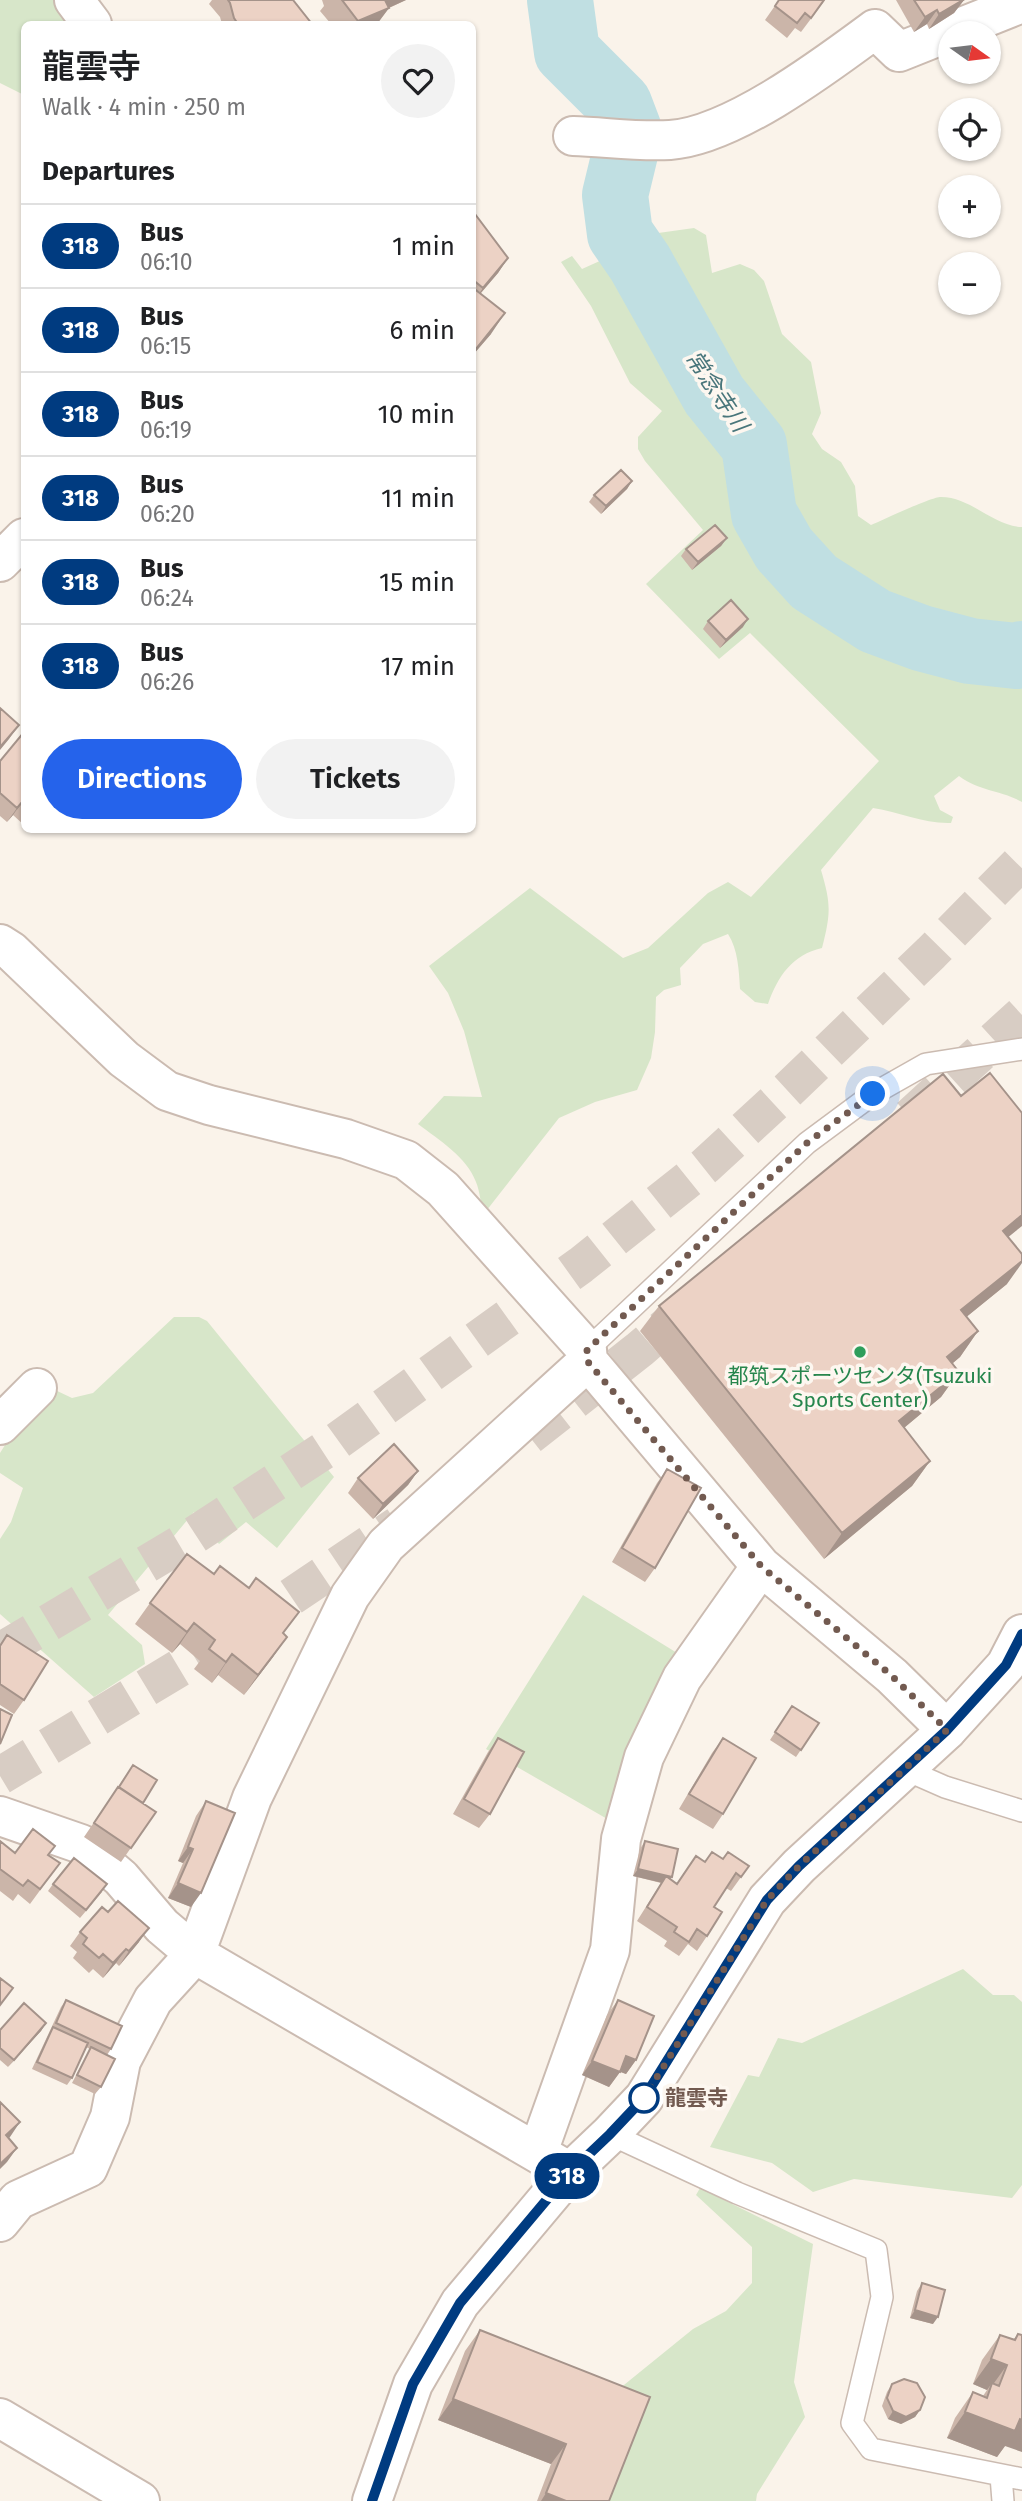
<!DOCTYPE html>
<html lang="en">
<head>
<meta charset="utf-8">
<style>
  body { margin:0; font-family:"Fira Sans","Noto Sans JP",sans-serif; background:#f2f2f2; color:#202124; height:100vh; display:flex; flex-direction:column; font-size:26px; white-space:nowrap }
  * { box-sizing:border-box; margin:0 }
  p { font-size:23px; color:#757577 }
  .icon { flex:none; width:38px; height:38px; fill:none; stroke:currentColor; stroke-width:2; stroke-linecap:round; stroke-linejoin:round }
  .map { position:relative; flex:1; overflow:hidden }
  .details { position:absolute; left:21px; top:21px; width:455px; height:812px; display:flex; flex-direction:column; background:#fff; border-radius:10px; box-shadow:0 2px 5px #0004 }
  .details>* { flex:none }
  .badge { padding:0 14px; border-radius:23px; font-size:24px; line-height:46px }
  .needle { width:46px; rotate:104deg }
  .controls { position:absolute; left:938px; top:21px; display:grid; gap:14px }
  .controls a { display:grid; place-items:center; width:63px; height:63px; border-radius:50%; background:#fff; box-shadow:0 2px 5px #0004; font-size:35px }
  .you { position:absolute; width:35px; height:35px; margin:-18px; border:5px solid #fff; border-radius:50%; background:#1a73e8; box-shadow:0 0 0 10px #1a73e833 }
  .map>.badge { position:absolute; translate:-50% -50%; box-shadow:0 0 0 4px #fff }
  h2 { padding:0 21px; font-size:26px; line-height:63px }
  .round { display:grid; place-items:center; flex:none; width:74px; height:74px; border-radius:37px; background:#f2f2f2 }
  .overview { display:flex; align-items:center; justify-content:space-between; height:119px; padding:0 21px }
  h1 { font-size:33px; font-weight:600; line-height:52px }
  .cta { display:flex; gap:14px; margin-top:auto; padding:14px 21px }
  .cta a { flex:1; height:80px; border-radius:42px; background:#2563eb; color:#fff; font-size:28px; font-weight:600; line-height:80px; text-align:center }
  .cta a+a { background:#f2f2f2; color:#202124 }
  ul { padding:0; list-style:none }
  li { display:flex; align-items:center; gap:21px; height:84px; padding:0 21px; border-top:2px solid #e0e0e0 }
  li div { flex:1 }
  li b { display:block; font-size:26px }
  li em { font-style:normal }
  li .badge { min-width:77px; font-weight:700; text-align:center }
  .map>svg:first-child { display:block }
</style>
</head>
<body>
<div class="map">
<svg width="1022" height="2501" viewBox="0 0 1022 2501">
  <rect width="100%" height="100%" fill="#faf3ea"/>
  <path fill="#d7e6c9" d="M0,0H93L106,24H24V95L0,83Z
    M609,217H629L644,235L694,228L706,235L712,273L740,264L754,270L764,281L782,334L811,362L821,413L812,434L822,449L841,462L855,486L858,516L871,525C883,520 931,497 941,497C971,497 993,526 1022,527V802C1001,790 981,792 959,776L934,796L940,810L953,817L951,823C924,824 900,812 873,808L821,870C831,904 831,913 822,948C792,955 778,976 768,1004L755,1002L740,989C739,971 738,949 728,934L703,944L680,968L681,985L664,990L656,997L655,1032L651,1058L637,1090L595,1102L559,1118L483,1215C481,1204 480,1192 476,1182C467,1157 439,1140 418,1124L444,1096L482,1097L464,1031L448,993L429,966L530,888L623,958L648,948L708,893L728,882L751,897L879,761L750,633L719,659L646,584L703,530L645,461L638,449V437L662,411L630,383L591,306L561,262L572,256L582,269L613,255L607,234Z
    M174,1317H199L207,1321L334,1477L277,1548L246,1522L219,1544L194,1512L108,1615L142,1645L145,1664L94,1697L0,1614V1539L11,1522L23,1488L0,1473V1453L14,1431L53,1389L72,1398L93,1393Z
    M583,1595L682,1656L650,1699L632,1742L609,1820L486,1749Z
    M963,1969L993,1995H1014L1022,2002V2185L1012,2198L854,2179L813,2192L772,2163L710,2147L748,2075L759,2077L778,2038L802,2043Z
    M700,2188L813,2244L794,2382L805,2417L757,2494L756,2501H603L619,2389L693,2329L726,2311L752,2283V2247L696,2195Z"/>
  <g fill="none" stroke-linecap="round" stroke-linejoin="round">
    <path stroke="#c0dfe2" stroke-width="66" d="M560,0L567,52L619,104L630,133L615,195L620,234L640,263L714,395L754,445L764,514L784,549L814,582L875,621L921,638L970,651L1016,656L1022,654"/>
    <path stroke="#d8cdc4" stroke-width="38" stroke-dasharray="38 19" stroke-linecap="butt" d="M910,1117L1022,1015
      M529,1436L640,1349L689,1307
      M0,1652L187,1540L326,1449L581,1265L705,1166L788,1090L931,953L1022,861
      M0,1776L234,1635L398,1525"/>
    <g stroke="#cbbbb1" stroke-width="24">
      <path id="service" d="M587,1350L807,1143L873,1094L926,1064L1022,1049
        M904,1769L945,1787L1022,1811
        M610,2134L737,2193L876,2250L882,2297L852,2423L871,2449L1022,2479
        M1001,2476L1003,2501"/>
    </g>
    <g stroke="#cbbbb1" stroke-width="42">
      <path id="minor" d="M74,0L92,24
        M573,136C605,137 638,142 670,140C732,136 825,66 875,29L899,52L1022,3
        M0,562L24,538
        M0,944L11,951L124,1059L167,1091L209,1105L346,1139L406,1160L443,1189L587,1350L588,1361L761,1566L892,1676L947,1730
        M0,1425L37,1388
        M0,1816L81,1844L121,1878L162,1926L195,1954L570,2172
        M538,2152L610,1950L621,1839L644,1757L682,1678L761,1566
        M0,2222L18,2200L88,2168L110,2117L121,2061L153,2000L195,1954L252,1798L350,1596L386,1545L588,1361
        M0,2418L140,2501"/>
    </g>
    <g stroke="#cbbbb1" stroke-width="42">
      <path id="tertiary" d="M372,2501L413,2384L460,2303L570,2172L610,2134L644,2098L767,1900L799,1866L947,1730L1006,1665L1022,1634"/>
    </g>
    <use href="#service" stroke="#fff" stroke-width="21"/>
    <use href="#minor" stroke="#fff" stroke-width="38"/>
    <use href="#tertiary" stroke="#fff" stroke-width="38"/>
  </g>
  <path fill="#cbb5a9" d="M212,0H293L312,24H222L220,17L209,4Z
    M322,0H406L389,8L377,24H331L320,11L324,6Z
    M779,0H825L801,32L795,28L787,38L765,20Z
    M896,0H964L954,13L929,29L927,24L914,32Z
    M472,210L508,258L498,273L481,293L491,334L472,356Z
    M632,481L627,489L601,514L589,502L594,495Z
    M727,538L721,546L692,570L681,556L686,549Z
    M708,621L743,627L720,648L703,629Z
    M24,732V825L13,815L7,822L0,816V761Z
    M1009,1237L1007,1284L966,1317L978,1331L960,1357L953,1363L959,1372L941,1397L904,1428L930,1461L912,1486L824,1559L640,1331L659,1306Z
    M667,1469L655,1568L645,1582L612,1562L657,1483Z
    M418,1471L408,1485L373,1519L348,1493L358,1478Z
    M214,1574L284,1634L273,1657L244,1695L218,1675L212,1683L194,1669L200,1661L180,1644L172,1653L135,1624L150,1603Z
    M7,1635L24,1700L14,1714L0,1705V1644Z
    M792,1706L819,1723L796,1757L770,1740Z
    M498,1738L490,1814L479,1828L453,1814L488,1752Z
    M723,1738V1814L713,1829L679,1809L712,1753Z
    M133,1765L143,1803L156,1812L121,1862L84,1837Z
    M206,1801L191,1907L168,1898L183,1863L178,1861L196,1816Z
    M0,1841L15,1853L48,1855L60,1863L30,1904L18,1894L13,1901L0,1891Z
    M645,1841L670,1879L677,1883L705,1861L723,1859L728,1852L749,1866L731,1891L726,1888L714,1907L707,1936L697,1951L688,1944L679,1956L664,1946L667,1941L637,1921L661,1883L633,1876L640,1849Z
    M53,1884L102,1892L80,1918L48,1891Z
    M80,1932L139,1942L119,1966L116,1963L103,1978L93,1969L89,1973L73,1958L77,1952L70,1946Z
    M66,2000L111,2049L107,2055L101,2087L95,2094L72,2083L90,2049L86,2047L72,2078L67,2085L32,2069L61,2007Z
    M618,2000L636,2060L626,2074L620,2072L609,2087L582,2075L607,2015Z
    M46,2023L41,2031L8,2067L0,2060V2030Z
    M922,2283L933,2324L910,2318L917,2291Z
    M480,2330L609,2501H537L551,2464L438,2420L465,2351Z
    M1018,2334L1005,2446L997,2457L947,2438L955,2418L973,2392L983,2396L987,2390L973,2384L982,2360L1000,2335L1014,2339Z
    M892,2384L920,2410L915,2417L901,2424L888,2419L882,2406L887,2392Z"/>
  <path fill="#a5938a" d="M381,0H406L384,10L389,8L377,24H356Z
    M963,0H964L954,13L929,29L939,14Z
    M937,10L927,24L914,32L925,17Z
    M508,258L498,273L473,302L483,288Z
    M505,313L491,334L472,356V354Z
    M632,481L627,489L601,514L606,506Z
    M727,538L721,546L692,570L698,562Z
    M748,619L743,627L720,648L726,640Z
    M19,725L9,739L0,750V747Z
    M23,801L13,815L7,822L17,808Z
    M1022,1215V1226L985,1256L1003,1231Z
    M1022,1261V1263L1007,1284L943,1336L961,1310Z
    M978,1331L960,1357L929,1383L947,1357Z
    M959,1372L941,1397L881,1447L899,1421Z
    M930,1461L912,1486L824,1559L842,1533Z
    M418,1471L408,1485L373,1519L383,1504Z
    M194,1623L180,1644L172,1653L187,1632Z
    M287,1637L273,1657L244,1695L258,1675Z
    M232,1654L218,1675L212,1683L226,1662Z
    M188,1847L193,1849L183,1863L178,1861Z
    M638,1869L672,1877L667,1884L633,1876Z
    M178,1883L201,1893L191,1907L168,1898Z
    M149,1928L139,1942L119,1966L129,1951Z
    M126,1949L116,1963L103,1978L113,1963Z
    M46,2023L41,2031L8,2067L14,2060Z
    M626,2056L636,2060L626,2074L616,2070Z
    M592,2061L620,2072L609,2087L582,2075Z
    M20,2122L10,2137L0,2146L6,2135Z
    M17,2148L7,2162L0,2169V2164Z
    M915,2310L938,2317L933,2324L910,2318Z
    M991,2359L1007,2365L989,2390L992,2383L987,2390L973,2384Z
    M453,2399L566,2444L551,2464L438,2420Z
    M920,2410L915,2417L901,2424L888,2419L893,2411Z
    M965,2412L1022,2420V2452L1005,2446L997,2457L947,2438Z
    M546,2493L566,2501H541Z"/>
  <path fill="#ecd2c5" stroke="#a5938a" stroke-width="2" d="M228,0H293L312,24H238L234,18L230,3Z
    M342,0H385L389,8L358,21Z
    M779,0H824L811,18L805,13L797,23L775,6Z
    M914,0H963L939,14L937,10L925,17Z
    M472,210L508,258L483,288L472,279Z
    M472,287L505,313L472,354Z
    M621,470L632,481L606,506L594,495Z
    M715,525L727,538L698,562L686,549Z
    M731,600L748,619L726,640L708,621Z
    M0,708L19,725L0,747Z
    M24,732V802L23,801L17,808L0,793V761Z
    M990,1073L1022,1113V1215L1003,1231L1022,1254V1261L961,1310L978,1331L947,1357L959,1372L899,1421L930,1461L842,1533L659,1306L943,1074L961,1096Z
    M394,1444L418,1471L383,1504L358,1478Z
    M667,1469L701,1488L655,1568L622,1548Z
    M187,1554L214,1574L220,1566L249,1588L256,1578L299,1612L283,1633L287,1637L258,1675L232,1654L226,1662L209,1649L215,1640L194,1623L187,1632L150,1603Z
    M7,1635L48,1661L24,1700L0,1684V1646Z
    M792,1706L819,1723L801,1750L775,1732Z
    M0,1709L12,1715L0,1744Z
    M498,1738L524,1752L490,1814L464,1799Z
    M723,1738L756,1758L723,1814L689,1794Z
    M133,1765L157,1780L143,1803L119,1787Z
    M118,1787L156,1812L131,1848L94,1823Z
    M206,1801L235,1813L201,1893L178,1883L193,1849L188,1847Z
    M33,1829L55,1846L48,1855L60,1863L40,1889L28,1880L23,1886L0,1869V1841L15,1853Z
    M645,1841L678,1849L672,1877L638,1869Z
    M712,1852L723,1859L728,1852L749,1866L741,1877L736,1873L714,1907L722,1912L707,1936L697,1929L689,1942L674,1932L677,1927L647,1907L666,1876L677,1884L696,1856L705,1862Z
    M74,1858L107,1884L86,1910L53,1884Z
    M118,1901L149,1928L129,1951L126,1949L113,1963L103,1954L99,1958L83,1944L87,1938L80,1932L102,1907L108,1912Z
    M0,1978L13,1988L0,2005Z
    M66,2000L122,2026L111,2049L56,2023Z
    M618,2000L654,2016L636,2060L626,2056L620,2072L592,2061Z
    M24,2003L46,2023L14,2060L0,2048V2030Z
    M53,2027L88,2043L72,2078L37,2062Z
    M91,2047L115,2059L101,2087L77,2075Z
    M0,2102L20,2122L6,2135L17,2148L0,2164Z
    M922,2283L945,2290L938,2317L915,2310Z
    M480,2330L650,2397L609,2501H566L546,2493L566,2444L453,2399Z
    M1018,2334L1022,2335V2420L1020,2419L1015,2431L965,2412L973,2392L987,2398L992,2383L999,2386L1007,2365L991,2359L1000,2335L1015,2340Z
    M904,2379L917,2383L925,2397L920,2410L906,2417L893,2411L887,2398L892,2384Z"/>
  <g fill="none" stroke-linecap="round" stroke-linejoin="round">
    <g stroke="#fff" stroke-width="16">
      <path id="line" d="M372,2501L413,2384L460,2303L570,2172L610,2134L644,2098L767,1900L799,1866L947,1730L1006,1665L1022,1634"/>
    </g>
    <use href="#line" stroke="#003b80" stroke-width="10"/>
    <path stroke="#725a50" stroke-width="7" stroke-dasharray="0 12.6" d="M644,2098L767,1900L799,1866L947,1730L892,1676L761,1566L588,1362L587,1350L807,1143L873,1094"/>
  </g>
  <circle fill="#2e9e5b" stroke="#fdf7f0" stroke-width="2.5" cx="860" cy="1352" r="7"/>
  <circle fill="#fff" stroke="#003b80" stroke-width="3.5" cx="644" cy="2098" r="14"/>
  <g text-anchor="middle" stroke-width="7" stroke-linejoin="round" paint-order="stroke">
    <g font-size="21" fill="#27864d" stroke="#fdf7f0">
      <text x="860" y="1383">都筑スポーツセンタ(Tsuzuki<tspan x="860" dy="24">Sports Center)</tspan></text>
    </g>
    <g font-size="21" font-weight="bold" fill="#725a50" stroke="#fdf7f0" text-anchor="start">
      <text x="665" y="2105">龍雲寺</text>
    </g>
    <g font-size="23" font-style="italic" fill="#49767b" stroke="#fdf7f0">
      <text transform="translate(717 391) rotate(56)" y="8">常念寺川</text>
    </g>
  </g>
</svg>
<div class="controls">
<a><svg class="needle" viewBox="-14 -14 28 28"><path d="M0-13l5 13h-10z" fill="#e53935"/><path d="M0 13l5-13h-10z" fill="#757577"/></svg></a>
<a><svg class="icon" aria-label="locate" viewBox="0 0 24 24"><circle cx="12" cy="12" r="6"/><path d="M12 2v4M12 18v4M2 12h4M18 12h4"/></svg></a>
<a>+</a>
<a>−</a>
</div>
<div class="you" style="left:873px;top:1094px"></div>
<b class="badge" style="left:567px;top:2176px;background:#003b80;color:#fff">318</b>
<section class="details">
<div class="overview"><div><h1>龍雲寺</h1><p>Walk · 4 min · 250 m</p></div><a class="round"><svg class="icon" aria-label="heart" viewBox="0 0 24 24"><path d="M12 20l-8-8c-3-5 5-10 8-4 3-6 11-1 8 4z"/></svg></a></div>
<h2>Departures</h2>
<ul>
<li><span class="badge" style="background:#003b80;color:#fff">318</span><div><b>Bus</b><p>06:10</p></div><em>1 min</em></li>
<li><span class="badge" style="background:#003b80;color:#fff">318</span><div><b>Bus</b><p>06:15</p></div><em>6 min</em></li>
<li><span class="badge" style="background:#003b80;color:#fff">318</span><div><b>Bus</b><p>06:19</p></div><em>10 min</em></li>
<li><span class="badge" style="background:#003b80;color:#fff">318</span><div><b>Bus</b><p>06:20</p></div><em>11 min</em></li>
<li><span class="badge" style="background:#003b80;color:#fff">318</span><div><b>Bus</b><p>06:24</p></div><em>15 min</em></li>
<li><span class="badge" style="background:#003b80;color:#fff">318</span><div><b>Bus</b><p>06:26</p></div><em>17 min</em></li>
</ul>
<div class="cta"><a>Directions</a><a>Tickets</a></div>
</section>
</div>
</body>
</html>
